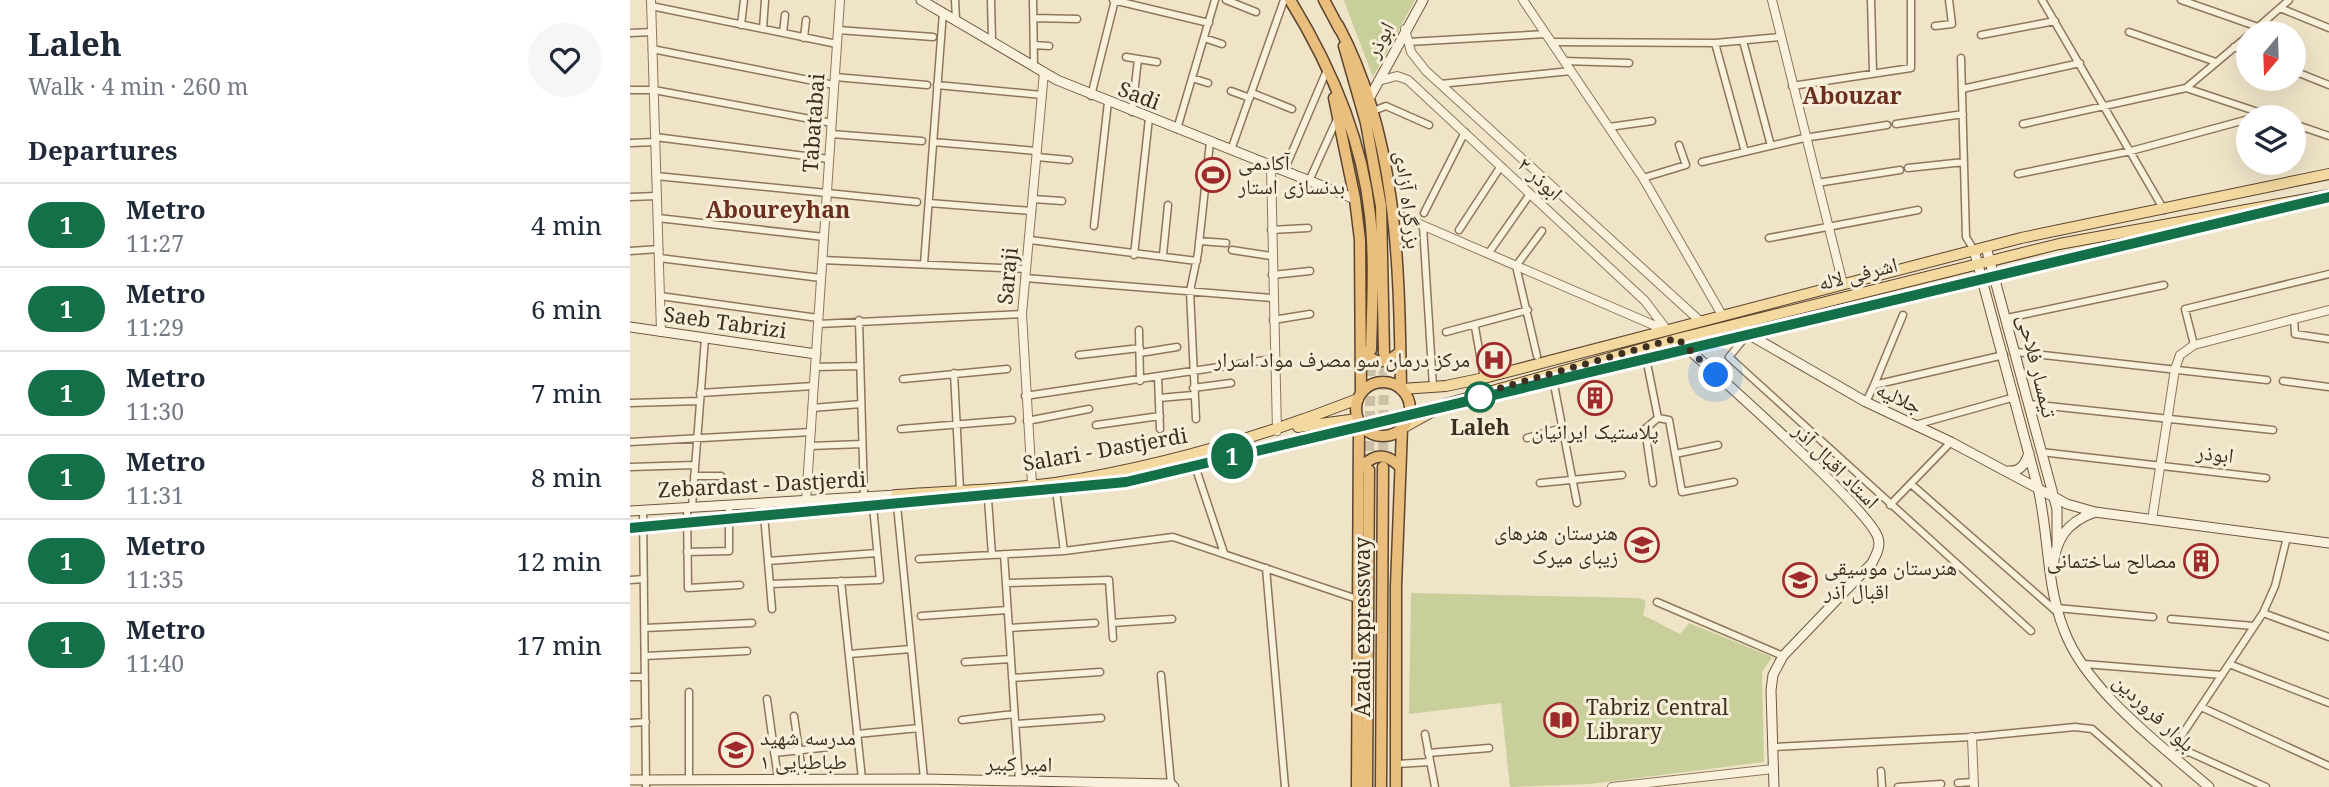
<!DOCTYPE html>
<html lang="en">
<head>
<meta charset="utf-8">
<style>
  body { margin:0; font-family:"Noto Serif","Noto Naskh Arabic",serif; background:#f6f6f7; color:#1f2937; height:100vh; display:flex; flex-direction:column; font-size:26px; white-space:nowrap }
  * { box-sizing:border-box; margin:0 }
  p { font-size:23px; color:#747a83 }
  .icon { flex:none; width:38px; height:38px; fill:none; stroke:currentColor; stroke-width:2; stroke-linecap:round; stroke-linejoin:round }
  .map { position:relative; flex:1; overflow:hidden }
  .side { display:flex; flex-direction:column; background:#fff; width:630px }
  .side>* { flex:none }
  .badge { padding:0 14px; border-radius:23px; font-size:24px; line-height:46px }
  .needle { width:46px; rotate:199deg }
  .buttons { position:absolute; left:1606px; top:21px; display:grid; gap:14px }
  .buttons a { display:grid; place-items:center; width:70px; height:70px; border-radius:50%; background:#fff; box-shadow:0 7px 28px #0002; font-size:35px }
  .you { position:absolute; width:35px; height:35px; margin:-18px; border:5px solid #fff; border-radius:50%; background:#1a73e8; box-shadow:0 0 0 10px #1a73e833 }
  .map>.badge { position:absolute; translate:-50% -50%; box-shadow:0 0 0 4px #fff }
  h2 { padding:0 28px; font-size:26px; line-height:63px }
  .round { display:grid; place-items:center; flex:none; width:74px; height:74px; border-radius:37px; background:#f6f6f7 }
  .head { display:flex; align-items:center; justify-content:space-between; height:119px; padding:0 28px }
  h1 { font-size:33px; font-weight:700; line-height:52px }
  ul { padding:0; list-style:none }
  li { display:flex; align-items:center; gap:21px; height:84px; padding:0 28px; border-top:2px solid #e0e1e3 }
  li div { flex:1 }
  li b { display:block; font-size:26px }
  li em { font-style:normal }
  li .badge { min-width:77px; font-weight:700; text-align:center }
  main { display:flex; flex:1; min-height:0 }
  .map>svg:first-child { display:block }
</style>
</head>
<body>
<main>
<section class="side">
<div class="head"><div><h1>Laleh</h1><p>Walk · 4 min · 260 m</p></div><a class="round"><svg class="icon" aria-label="heart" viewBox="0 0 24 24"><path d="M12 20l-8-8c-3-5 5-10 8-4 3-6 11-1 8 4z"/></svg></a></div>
<h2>Departures</h2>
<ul>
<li><span class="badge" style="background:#147049;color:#fff">1</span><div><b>Metro</b><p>11:27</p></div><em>4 min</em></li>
<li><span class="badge" style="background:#147049;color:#fff">1</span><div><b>Metro</b><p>11:29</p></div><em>6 min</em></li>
<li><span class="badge" style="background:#147049;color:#fff">1</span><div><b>Metro</b><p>11:30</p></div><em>7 min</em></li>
<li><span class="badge" style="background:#147049;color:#fff">1</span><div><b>Metro</b><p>11:31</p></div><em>8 min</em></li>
<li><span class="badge" style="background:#147049;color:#fff">1</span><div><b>Metro</b><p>11:35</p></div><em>12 min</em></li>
<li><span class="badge" style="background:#147049;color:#fff">1</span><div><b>Metro</b><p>11:40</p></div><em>17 min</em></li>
</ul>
</section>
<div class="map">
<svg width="1699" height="787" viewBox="0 0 1699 787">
  <rect width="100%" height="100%" fill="#f0e4c8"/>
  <path fill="#c9cf9b" d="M713,0H785L743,77L714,1Z
    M781,593L1008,598L1016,601L1013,615L1050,634L1059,623L1142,657L1132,672L1134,762L960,784L880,787L871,703L779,714Z"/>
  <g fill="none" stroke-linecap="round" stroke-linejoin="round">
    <path stroke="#ccc0a6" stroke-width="10" stroke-dasharray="10 5" stroke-linecap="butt" d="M753,465L754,355
      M739,466L741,350"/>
    <g stroke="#8d765c" stroke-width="9">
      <path id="minor" d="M325,0L326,19
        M361,0L362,40
        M403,0L404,66
        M483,0L579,23
        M596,0L626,12
        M1241,0L1243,72
        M1412,0L1534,210
        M1551,0L1628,27
        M21,6L207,44
        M1650,8L1699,28
        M404,18L447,19
        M111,25L114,0
        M1305,26L1322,24L1319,0
        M133,29L135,0
        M1626,29L1659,0
        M208,30L303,37
        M1499,32L1586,62
        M0,33L22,32
        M153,33L155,15
        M1351,35L1425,21
        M174,38L176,20
        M574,38L592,44
        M1113,41L1141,146
        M778,42L916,34
        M922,42L1085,43L1150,37
        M1085,43L1115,152
        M404,45L419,46
        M1604,47L1619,53
        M22,49L204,85
        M496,57L527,62
        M1331,58L1336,237L1344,250
        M934,61L999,63
        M1664,71L1699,85
        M205,77L297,85
        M562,78L578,83
        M810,84L941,71
        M307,85L412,95
        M1162,86L1281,68V0
        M1556,88L1643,117
        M1332,89L1450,63
        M0,90H24L202,123
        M601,91L620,98
        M622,93L662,109
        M461,96L485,0
        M743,111L756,106L799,125
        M502,112L508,59
        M1266,124L1333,114
        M1393,124L1556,88L1619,35
        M1664,124L1699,136
        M979,127L1022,121
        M547,129L585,0
        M201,134L292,141
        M25,137L199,159
        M303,142L407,151
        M0,143L25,142
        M601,150L654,0
        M407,157L439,160
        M1072,162L1174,138L1257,125
        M1278,168L1334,162
        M654,171L697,70
        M1388,174L1501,151L1619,119
        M26,176L287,202
        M1013,178L1056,165L1049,145
        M679,181L707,119
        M1187,183L1270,170
        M0,197L27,196
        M403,199L432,201
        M299,203L402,211
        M794,213L835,132
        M28,218L194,237
        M464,226L478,102
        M793,226L803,387
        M641,230L678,228
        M829,230L871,166
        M1139,238L1288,210
        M400,240L567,261
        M569,241L596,243
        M602,250L641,256
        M0,251L29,249
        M858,254L900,194
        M504,255L519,118
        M533,255L538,205
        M29,258L191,278
        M192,260L396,269
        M294,264L313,12
        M642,275L680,271
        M395,278L642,298
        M30,296L188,318
        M1377,318L1534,285
        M1664,318L1665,334L1699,339
        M229,320L234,497
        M643,320L680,314
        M188,324L392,314
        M845,327L854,378
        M509,330L510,381
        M816,332L898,310
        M1118,334L1099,357L1401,631
        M1564,345L1555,309L1699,274
        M1014,348L1028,418
        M1386,352L1637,380
        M510,353L547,347
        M449,355L510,348
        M907,356L886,266L912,231
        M185,367L230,366
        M324,373L330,490
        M922,374L947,503
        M528,377L530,429
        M273,379L377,369
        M1653,381L1699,387
        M1244,385L1273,315
        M563,388L601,383
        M70,393L184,386
        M395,396L643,359
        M529,398L563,395
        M1236,402L1244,385L1374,355
        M0,403L70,401
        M1399,404L1643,430
        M182,408L231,404
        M1028,418L1039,420L1052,492L1104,482
        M566,419L560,291L568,253L580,142
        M397,421L459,409
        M466,425L530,416
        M1285,425L1385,397
        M271,429L382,420
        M897,438L932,428
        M0,442L181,432
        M180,446L232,444
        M1411,452L1636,478
        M561,454L594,553
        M1045,454L1088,445
        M0,467L65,465
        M64,476H91
        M425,483L434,551
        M910,483L992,475
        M1023,483L1015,429L1028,418
        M1281,484L1427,612
        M266,495L294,779
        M358,499L362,555
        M133,503L142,609
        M1260,505L1321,442
        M57,507L58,588L110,585
        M62,507L75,338
        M13,510L16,787
        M57,552L99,551V505
        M374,554L389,781
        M289,559L434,551L543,537L730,600
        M138,561L247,553
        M636,568L655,787
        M0,580L14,579
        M211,581L232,779
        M376,583L479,580L483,638
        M140,584L250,580L242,496
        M1027,602L1153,656
        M1427,608L1523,617
        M1633,613L1699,637
        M291,616L377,610
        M1541,619L1624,626
        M482,623L542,619
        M15,628L122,623
        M379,628L465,623
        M219,654L281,649
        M15,656L117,651
        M335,662L381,659
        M1454,664L1592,675
        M1599,664L1699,703
        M531,675L541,784
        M0,677H15
        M382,678L470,672
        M59,692V780
        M137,699L148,779
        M1571,707L1699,766
        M164,716L173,779
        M332,720L384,714
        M0,723L16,722
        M385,724L471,718
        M227,734L289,728
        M795,734L805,787
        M1144,747L1342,737L1445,727L1462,729L1528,787
        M144,753L200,747
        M798,753L859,748
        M1540,753L1633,613L1645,586L1657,537
        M1543,755L1559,752L1636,787
        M767,764L800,762
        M1251,771L1252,787
        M1328,783L1344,782
        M1268,787L1311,784"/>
    </g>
    <g stroke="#8d765c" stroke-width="10">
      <path id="tertiary" d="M21,0L31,332
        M893,0L1013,178L1092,315
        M1142,0L1213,284
        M775,29L781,52L796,71L1070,321
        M748,81L767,76L778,80L1015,301L1037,330
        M641,166L647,431
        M764,213L1035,330
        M402,484L392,314L414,72
        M176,501L210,0
        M1522,520L1545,369L1550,355L1564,345L1699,310
        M1342,737L1344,787
        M982,787L1143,769"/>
    </g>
    <g stroke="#6f573f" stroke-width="11">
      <path id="secondary" d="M291,0L427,80L725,199
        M740,97L793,0
        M1356,247L1427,509V547
        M1344,250L1408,488C1419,535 1416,585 1434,630C1456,690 1532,746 1579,787
        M1114,322L1118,334L1236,402L1321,442L1437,504L1465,512L1699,543
        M0,327L186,354
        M1047,339C1079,368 1241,510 1248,538C1251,547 1246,555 1242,563L1153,656L1143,675L1141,690L1144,787
        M1378,471C1390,472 1395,465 1399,453
        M0,511L266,495
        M1423,569C1425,539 1437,522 1465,512
        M0,780L294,779L541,784L544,787"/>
    </g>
    <g stroke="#5b4430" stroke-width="12">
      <path id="primary" d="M771,389L816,386L854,378L1391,238L1699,174
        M776,426L816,404L1047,339L1429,244L1699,195
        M668,427L727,419
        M266,495C319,491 373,490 425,483C529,467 631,437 728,399"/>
    </g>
    <g stroke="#5b4430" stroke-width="13">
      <path id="trunk" d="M660,0C700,65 732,139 740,215C745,260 742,306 741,350
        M694,0L710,30
        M708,25C768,137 769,265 771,388
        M714,46L736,123L751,206L754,353
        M704,98L725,199L730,240L731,393
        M733,351C745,365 757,364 770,352
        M726 409a27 27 0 1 1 54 0a27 27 0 1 1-54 0Z
        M731,467C745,453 757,453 770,467
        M727,787L729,423
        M737,787L739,470
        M751,787L753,467
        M766,787V586L772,429"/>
    </g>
    <use href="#minor" stroke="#faf1dc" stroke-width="6"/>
    <use href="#tertiary" stroke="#faf1dc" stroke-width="8"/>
    <use href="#secondary" stroke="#faf1dc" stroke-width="9"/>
    <use href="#primary" stroke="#f3d9a0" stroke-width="10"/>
    <use href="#trunk" stroke="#eabe7c" stroke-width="10"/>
  </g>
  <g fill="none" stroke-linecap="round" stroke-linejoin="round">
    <g stroke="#fff" stroke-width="16">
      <path id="line" d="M0,528L496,482L1699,197"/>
    </g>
    <use href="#line" stroke="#147049" stroke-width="10"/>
    <path stroke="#3d2e20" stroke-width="7" stroke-dasharray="0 12.6" d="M850,397L842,396L1047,338L1086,375"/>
  </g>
  <defs>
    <g id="stadium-ring" transform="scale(1.75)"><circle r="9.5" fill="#f7eed8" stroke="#9e2a2b" stroke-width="1.5"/><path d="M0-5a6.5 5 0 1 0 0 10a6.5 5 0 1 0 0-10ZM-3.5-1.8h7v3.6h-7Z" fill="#9e2a2b"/></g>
    <g id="hospital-ring" transform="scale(1.75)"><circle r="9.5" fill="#f7eed8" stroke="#9e2a2b" stroke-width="1.5"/><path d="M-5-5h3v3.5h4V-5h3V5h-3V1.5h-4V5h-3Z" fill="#9e2a2b"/></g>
    <g id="building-ring" transform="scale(1.75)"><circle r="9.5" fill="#f7eed8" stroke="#9e2a2b" stroke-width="1.5"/><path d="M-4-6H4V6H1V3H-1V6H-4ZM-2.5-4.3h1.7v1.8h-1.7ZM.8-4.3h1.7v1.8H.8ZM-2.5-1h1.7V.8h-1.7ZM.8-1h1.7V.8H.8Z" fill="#9e2a2b"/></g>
    <g id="school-ring" transform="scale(1.75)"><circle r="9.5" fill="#f7eed8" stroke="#9e2a2b" stroke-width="1.5"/><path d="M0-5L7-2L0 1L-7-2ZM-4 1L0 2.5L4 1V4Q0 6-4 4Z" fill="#9e2a2b"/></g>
    <g id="university-ring" transform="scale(1.75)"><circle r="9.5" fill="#f7eed8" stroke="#9e2a2b" stroke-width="1.5"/><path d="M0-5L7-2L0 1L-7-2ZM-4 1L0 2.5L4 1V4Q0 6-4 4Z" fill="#9e2a2b"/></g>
    <g id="library-ring" transform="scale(1.75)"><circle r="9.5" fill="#f7eed8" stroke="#9e2a2b" stroke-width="1.5"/><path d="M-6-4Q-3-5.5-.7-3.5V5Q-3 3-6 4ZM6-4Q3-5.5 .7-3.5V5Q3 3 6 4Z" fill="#9e2a2b"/></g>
  </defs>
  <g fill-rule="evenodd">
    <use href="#stadium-ring" x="583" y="175"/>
    <use href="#hospital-ring" x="864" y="360"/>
    <use href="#building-ring" x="965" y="398"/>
    <use href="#school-ring" x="1012" y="545"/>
    <use href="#building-ring" x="1571" y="561"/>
    <use href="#university-ring" x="1170" y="580"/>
    <use href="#library-ring" x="931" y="720"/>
    <use href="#school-ring" x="106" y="750"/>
  </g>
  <circle fill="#fff" stroke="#147049" stroke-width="3.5" cx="850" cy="397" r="14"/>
  <g text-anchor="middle" stroke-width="6" stroke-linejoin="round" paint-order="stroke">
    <g font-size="21" fill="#3d2e20" stroke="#f7eed8">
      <text transform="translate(750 40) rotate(-62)" y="7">ابوذر</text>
      <text transform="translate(509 96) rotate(21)" y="7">Sadi</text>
      <text transform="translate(184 123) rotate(-86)" y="7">Tabatabai</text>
      <text transform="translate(910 179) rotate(43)" y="7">ابوذر ۲</text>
      <text transform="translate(778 200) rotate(83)" y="7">بزرگراه آزادی</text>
      <text transform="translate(1228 274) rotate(-14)" y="7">اشرفی لاله</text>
      <text transform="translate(378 276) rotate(-84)" y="7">Saraji</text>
      <text transform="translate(95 323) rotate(8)" y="7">Saeb Tabrizi</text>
      <text transform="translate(1407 366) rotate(76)" y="7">تیمسار فلاحی</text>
      <text transform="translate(1269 398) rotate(25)" y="7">جلالیه</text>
      <text transform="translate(475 450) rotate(-10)" y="7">Salari - Dastjerdi</text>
      <text transform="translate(1585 454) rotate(7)" y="7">ابوذر</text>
      <text transform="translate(1206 466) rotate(45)" y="7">استاد اقبال آذر</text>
      <text transform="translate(132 485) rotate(-3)" y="7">Zebardast - Dastjerdi</text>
      <text transform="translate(733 627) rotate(-90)" y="7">Azadi expressway</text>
      <text transform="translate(1524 713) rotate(43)" y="7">بلوار فروردین</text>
      <text transform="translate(389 764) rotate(1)" y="7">امیر کبیر</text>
    </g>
    <g font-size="21" fill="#3d2e20" stroke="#f7eed8" text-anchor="start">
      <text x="608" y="170">آکادمی<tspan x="608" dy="24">بدنسازی استار</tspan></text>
      <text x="840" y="367" text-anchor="end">مرکز درمان سو مصرف مواد اسرار</text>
      <text x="965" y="439" text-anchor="middle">پلاستیک ایرانیان</text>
      <text x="988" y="540" text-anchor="end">هنرستان هنرهای<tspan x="988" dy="24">زیبای میرک</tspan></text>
      <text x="1546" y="568" text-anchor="end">مصالح ساختمانی</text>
      <text x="1194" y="575">هنرستان موسیقی<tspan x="1194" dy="24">اقبال آذر</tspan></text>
      <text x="956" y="715">Tabriz Central<tspan x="956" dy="24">Library</tspan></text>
      <text x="130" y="745">مدرسه شهید<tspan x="130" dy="24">طباطبایی ۱</tspan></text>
    </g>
    <g font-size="21" font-weight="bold" fill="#3d2e20" stroke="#f7eed8">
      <text x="850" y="435">Laleh</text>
    </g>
    <g font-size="23" font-weight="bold" fill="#6b2e1e" stroke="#f7eed8">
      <text x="1222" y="104">Abouzar</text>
      <text x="148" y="218">Aboureyhan</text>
    </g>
  </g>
</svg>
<div class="buttons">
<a><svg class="needle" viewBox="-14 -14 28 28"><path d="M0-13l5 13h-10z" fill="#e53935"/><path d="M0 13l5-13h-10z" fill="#747a83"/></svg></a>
<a><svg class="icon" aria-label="layers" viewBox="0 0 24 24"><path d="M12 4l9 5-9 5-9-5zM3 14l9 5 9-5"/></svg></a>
</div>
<div class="you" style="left:1086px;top:375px"></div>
<b class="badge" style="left:602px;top:456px;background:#147049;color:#fff">1</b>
</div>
</main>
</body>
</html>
